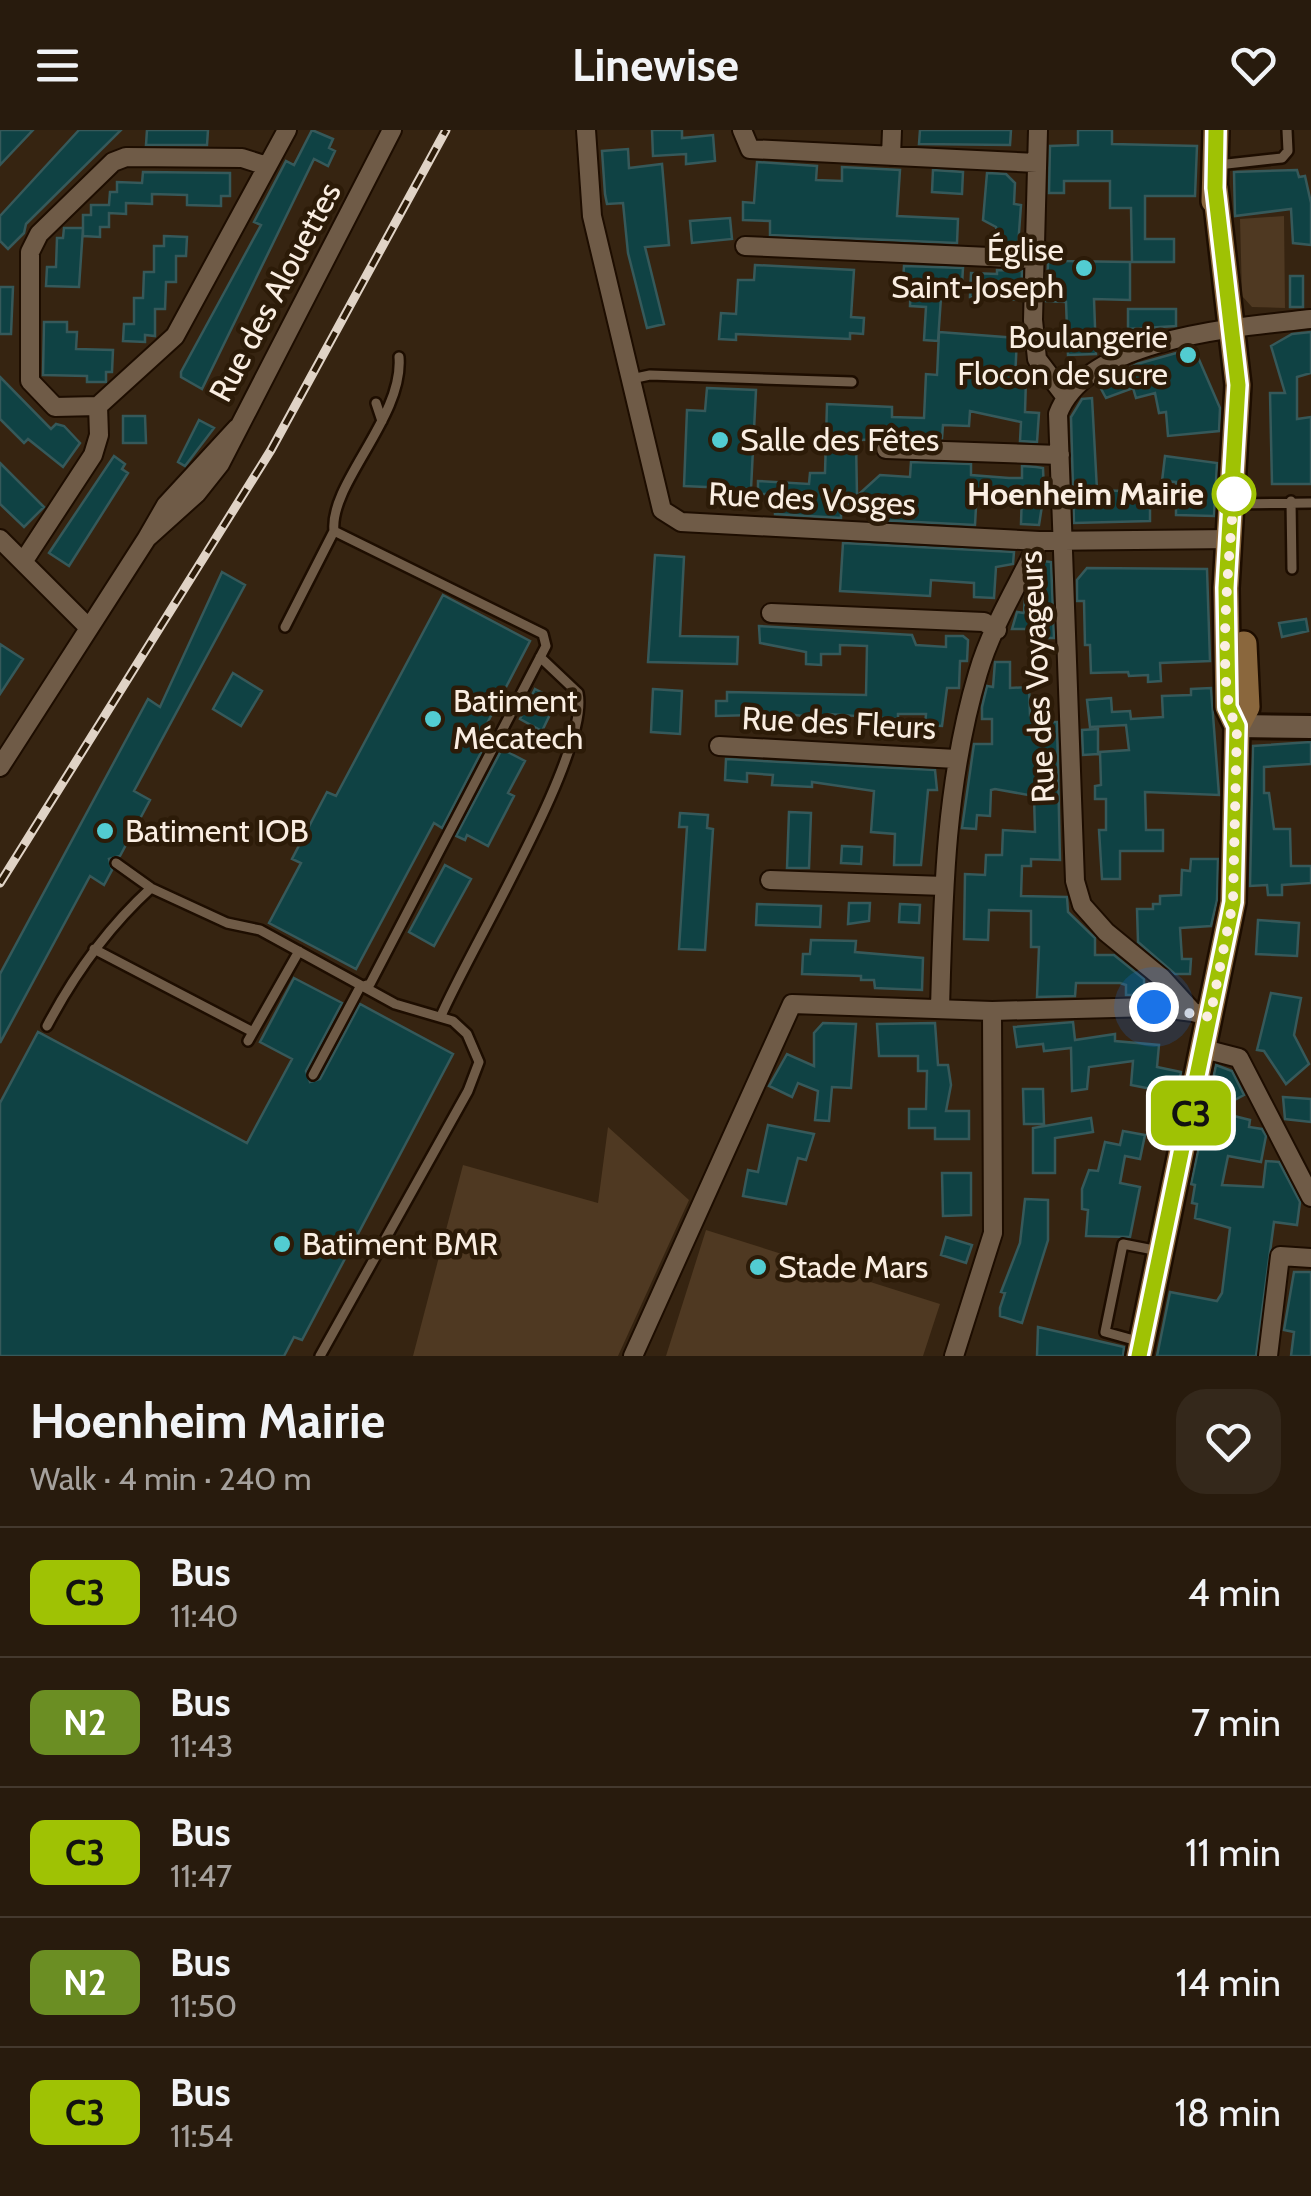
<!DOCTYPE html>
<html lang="en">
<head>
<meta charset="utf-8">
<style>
  body { margin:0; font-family:Cabin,sans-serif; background:#34281b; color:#f1f3f6; height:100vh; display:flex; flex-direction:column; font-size:38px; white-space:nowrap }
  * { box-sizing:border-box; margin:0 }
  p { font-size:32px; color:#a5a19d }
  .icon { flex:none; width:55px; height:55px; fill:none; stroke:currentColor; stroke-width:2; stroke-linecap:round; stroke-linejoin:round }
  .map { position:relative; height:1226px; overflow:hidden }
  .sheet { display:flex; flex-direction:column; background:#281b0d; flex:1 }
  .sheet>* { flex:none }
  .badge { padding:0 20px; border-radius:15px; font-size:35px; line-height:65px }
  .you { position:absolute; width:50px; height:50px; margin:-25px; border:8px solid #fff; border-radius:50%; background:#1a73e8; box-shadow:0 0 0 15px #1a73e833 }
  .map>.badge { position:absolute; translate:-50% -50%; box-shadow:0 0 0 5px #fff }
  .round { display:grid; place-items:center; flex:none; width:105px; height:105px; border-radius:30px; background:#34281b }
  .overview { display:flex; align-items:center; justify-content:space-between; height:170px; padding:0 30px }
  h1 { font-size:48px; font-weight:700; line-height:75px }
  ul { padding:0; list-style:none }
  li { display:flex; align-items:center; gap:30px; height:130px; padding:0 30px; border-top:2px solid #44392e }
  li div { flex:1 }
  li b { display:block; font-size:38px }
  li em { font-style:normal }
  li .badge { min-width:110px; font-weight:700; text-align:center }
  header { display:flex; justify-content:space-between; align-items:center; height:130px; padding:0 30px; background:#281b0d; font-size:45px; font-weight:700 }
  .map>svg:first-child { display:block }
</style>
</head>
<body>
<header><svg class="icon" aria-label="menu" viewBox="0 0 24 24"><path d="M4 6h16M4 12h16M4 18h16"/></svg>Linewise<svg class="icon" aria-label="heart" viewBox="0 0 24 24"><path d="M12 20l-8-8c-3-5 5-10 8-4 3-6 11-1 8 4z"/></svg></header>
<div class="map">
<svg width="1311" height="1226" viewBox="0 0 1311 1226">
  <rect width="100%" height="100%" fill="#362411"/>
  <path fill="#4f3922" d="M1284,86L1285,178L1252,177L1242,166L1240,89Z
    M608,997L689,1070L618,1226H413L463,1035L598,1073Z
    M706,1100L940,1174L923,1226H666Z"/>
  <path fill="#0f4244" stroke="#36595a" stroke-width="2.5" d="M0,0H33L0,35Z
    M79,0H121L26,94L24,103L8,119L0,111V86Z
    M147,0H208L207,15H146Z
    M312,0L333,9L329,18L335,21L328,36L314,29L202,259L181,247V242L261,95L254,92L286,31L294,35Z
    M652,0H682V8L713,5L715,31L686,34V24L653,26Z
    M920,0H1011L1010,15L919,14Z
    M1078,0H1112V14L1197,16L1195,66H1145V109H1174V132H1132L1131,78H1110V51H1064V63H1049L1050,16L1078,15Z
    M628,19L629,38L662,34L669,115L645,117L664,194L647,198L628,123L623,73L607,74L605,64L602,21Z
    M757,32L817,36L816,50L842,51V37L900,40L897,86L958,89L957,113L770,105V91L743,90V72L754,73Z
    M933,40L963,42L962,64L932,62Z
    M1297,40L1299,47L1305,46L1311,73V115L1293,113L1291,79L1235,86L1234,42Z
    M143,42L230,43V66H221V76L187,75V65L152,64V74L126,73V84L109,83V97H100V107L83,106V85H91V75H109L110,62H117V52L142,53Z
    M987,43L1006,44L1015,53L1014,74L1021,75L1018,116L999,115L996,97L983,90Z
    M730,88L732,109L692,113L690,91Z
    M64,98H83L79,157L46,156L47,137H56L57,108H63Z
    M164,106L187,107L186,126H176V152H166L165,179H155V206L145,205V212L123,211L124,194H134V168H143L144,142H154V116H164Z
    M1049,117H1062V131L1130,132V170L1094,169L1096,224L1068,225L1066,172L1046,171Z
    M755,135L854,140L851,187L864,188L863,204L850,203V209L736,204V210L719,209L721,183L736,184L738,150H754Z
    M904,136L963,138L962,154L942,153L938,211L924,210L926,177L910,176L911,151H903Z
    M997,140L1022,141L1021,170L970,167L971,143L997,144Z
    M1290,146H1303V177H1290Z
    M0,157H13L11,204H0Z
    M1128,179H1176V196L1128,199Z
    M44,192H67V202H77L76,219L113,220L112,242H106V252H87V246L43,245Z
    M939,202L1017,208L1015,249H1026L1025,282L1039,283L1037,312L1020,311L1021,292L970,281L969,296L943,295L942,308L856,310L857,366L880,345L910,347L911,332L971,334V345L1009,348H1022V336L1036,337L1043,338L1044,363L1039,395L1021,394L1022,361L977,359L975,395L878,390L874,375H841V388L775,384V364H758V351L809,354L810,343H825L827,274L892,277V287L924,288L926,244L937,245Z
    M1311,202V243L1297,247V289L1311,287V354H1272L1270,263H1285L1271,216L1292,204Z
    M1194,218L1220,278L1219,301L1168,306L1166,282L1159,283L1155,263L1136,268L1133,258L1106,268L1099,255L1137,234Z
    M0,247L51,299L56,294L64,296L80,313L63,337L28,309L24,313L0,289Z
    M707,258L756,260L751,359L684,356L687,280L705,281Z
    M1092,268L1097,360L1150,362V391L1074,393L1071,287L1082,269Z
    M123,286H145L146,313H123Z
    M199,290L214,298L185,336L178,332Z
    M114,326L125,334L122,339L128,343L69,436L49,423Z
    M1165,326L1217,333L1214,386L1176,385V352L1162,351Z
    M0,333L44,377L24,397L0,374Z
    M843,413L1014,422L1013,434L996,437L994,468L974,467V453L931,450L930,466L840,461Z
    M655,425L684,427L680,506L738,507L737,534L648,532Z
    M1043,431L1051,432L1054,508H1033V499H1012L1017,482L1024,483L1025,466Z
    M1087,438L1207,439L1210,531L1160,533L1161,551L1148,552V545L1129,546L1128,542L1091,543L1090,515H1085L1084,471H1077V450Z
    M222,442L245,455L134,661L150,670L120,726L109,729L112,740L104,755L90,746L0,913V844L148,569L160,577Z
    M443,465L530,511L480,607L487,611L442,698L434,693L356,839L269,793L301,733L292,729L327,662L336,666Z
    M1306,489L1308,501L1282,507L1279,493Z
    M759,496L912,505L916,515L946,517V506H963L968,510L967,531H960L959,558H947L942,596L925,595L926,584H898V589L829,584V589L787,584L716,586V571H727V562L866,565L867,516L840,515V524H821V535L806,534V522L760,513Z
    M0,514L23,529L0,564Z
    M995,532H1010V558L1029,557L1030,585L1040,584L1041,592H1057L1060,730L1031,729V736H1022L1021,766L1067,767L1068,782L1095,808V825H1114L1144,849V865H1126V855L1120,853H1076L1075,866L1037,867L1039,817H1031V781L989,780L988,810L964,809L965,744L985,745L986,725H1002L1003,700L1035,702L1034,666L995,659L991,660L990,686L977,685L976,699L962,698L974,614H992V589H982V577L987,556L993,557Z
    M233,543L262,561L241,596L213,579Z
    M1211,558L1219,665L1145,662L1146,700H1163V721H1120V749H1102L1099,700H1106V669H1095V656L1101,655L1100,622L1129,620L1126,595L1090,597L1087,570L1111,568L1112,582L1130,581L1131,589L1163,587L1162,566L1191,565V559Z
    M535,559L557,570L542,601L520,589Z
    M653,559L682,561L680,604L651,602Z
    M1098,599V624L1083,625L1082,600Z
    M1311,612V634L1264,637V663H1269L1274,699H1290L1291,736H1311V753L1282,755V765H1268L1267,755L1250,756L1253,616Z
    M502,619L525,631L508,663L514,666L488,716L467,705L465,710L456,706Z
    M726,629L935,640L937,660H928L921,735H894L895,704L871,702L874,661L812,652V657L772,655L773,645L747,643V652L725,650Z
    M789,682L811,683L809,738H787Z
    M680,683L708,685L707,698L713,699L705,820L679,819L687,697H679Z
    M842,716L862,717L861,734L841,733Z
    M1191,729H1218L1217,770L1211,796L1180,798L1182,829H1191L1190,844H1175L1138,812L1137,779H1153V774H1160V766L1181,765L1182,740L1190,741Z
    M445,735L471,749L434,816L409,802Z
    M849,773H870L869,791L848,794Z
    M757,774L821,776L820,797L756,795Z
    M900,774L920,775L919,793L899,792Z
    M1258,790L1299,793L1297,826L1256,824Z
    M811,810L856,811L855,822L923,828L922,860L875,858L874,850H861V846L802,844L803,824H810Z
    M294,848L342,873L306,941L310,952L320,949L360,874L453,924L302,1210L294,1207L284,1226H0V973L38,902L247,1013L292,929L260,912Z
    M1271,863L1301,868L1294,905L1309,934L1286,954L1264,921L1257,920Z
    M1073,892L1075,910L1115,904V911L1159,915L1157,937L1181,942L1177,964L1131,955L1133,931L1089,937L1087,959L1072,961L1071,918L1044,921L1043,914L1017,917L1014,897Z
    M823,893L856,894L851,958L832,957L829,991L815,990L818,961L798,953L792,967L769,956L787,924L814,936V903Z
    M935,893L938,935H948L951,955L946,981H969V1009H935V998H909V979H926L927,941H918V926H879L877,894Z
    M1216,935L1232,941L1244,965L1214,981L1250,990L1249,997L1262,999L1266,1006L1261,1032L1228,1026L1222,1055L1263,1057L1266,1031L1279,1032L1300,1072L1297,1095L1274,1092L1256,1226H1157L1170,1162L1217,1171L1222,1163L1230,1098L1195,1088L1197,1074L1192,1073L1195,1055L1191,1054Z
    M1023,959H1043L1044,994H1024Z
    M1283,967L1311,969V992L1285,989Z
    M1091,988L1093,1002L1055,1008V1043H1033V998Z
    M768,995L814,1004L806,1030L798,1028L786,1074L743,1066L748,1040L758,1042Z
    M1123,1001L1145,1005L1140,1029L1125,1026L1120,1053L1140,1057L1130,1107L1086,1106L1088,1080L1082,1079V1059L1089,1040L1098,1041L1105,1012L1120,1015Z
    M942,1043H971V1085L943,1086Z
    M1025,1069L1048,1070V1110L1022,1193L1000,1186V1178L1005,1163L1001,1162L1020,1113Z
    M946,1107L972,1115L966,1133L941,1125Z
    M1294,1142H1311V1226H1291L1294,1202L1284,1200Z
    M1038,1197L1124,1217L1123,1226H1037Z"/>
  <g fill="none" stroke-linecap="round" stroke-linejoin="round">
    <g stroke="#1d0d00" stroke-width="14">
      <path id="service" d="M1218,35L1282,28L1288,21L1287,0
        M631,249L650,245L852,252
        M376,273L382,291
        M1291,371L1292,439
        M1234,374L1311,373
        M334,401C329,354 404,287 399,227
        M285,497L334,401L543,504L546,516L370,854L360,857L313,945
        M116,733L151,758L227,793L260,800L395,874L453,891L467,904L479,932L468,961L320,1226
        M94,819L253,902
        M441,886C468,822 591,621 578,563L540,527
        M47,896C75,843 107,798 151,758
        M248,911L299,821
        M1141,1212L1105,1202L1123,1114L1159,1121"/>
    </g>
    <g stroke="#1d0d00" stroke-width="22">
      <path id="minor" d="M586,0L592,86L662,380L681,392L1039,411L1232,409
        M742,0L750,19L1037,33
        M1038,0L1033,190L1037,229L1065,266
        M891,26L892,0
        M745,116L1035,129
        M98,276L55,277L30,251V122L39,104L113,32L126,27L242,28L267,36
        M237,298L166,375L147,408L197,363L220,334L392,0
        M886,319L1060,325
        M0,409L89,498
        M23,432L93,325L99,305L98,276L175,206L287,0
        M771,483L984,492L997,500
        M719,616L956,629
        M0,637L147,408
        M770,750L944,756
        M940,879C943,765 945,654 978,543C991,498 1019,453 1039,411
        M1211,887L1193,882L1162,848L1106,802L1082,775L1075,751L1058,284C1087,207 1241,197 1311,189
        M1204,919L1239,928L1311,1067
        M633,1226L792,874L992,881L1154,877L1193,882
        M954,1226L993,1103L992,881
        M1268,1226L1280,1126L1311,1128"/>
    </g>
    <g stroke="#1d0d00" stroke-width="28">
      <path id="tertiary" d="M1237,596L1311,597"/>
    </g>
    <g stroke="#1d0d00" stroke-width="30">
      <path id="secondary" d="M1214,71L1216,0
        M1237,596L1247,577L1244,514
        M1139,1226L1233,772L1237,596L1228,577L1226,458L1238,255L1215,58"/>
    </g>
    <use href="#service" stroke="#6f5b47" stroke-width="9"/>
    <use href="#minor" stroke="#6f5b47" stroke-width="18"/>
    <use href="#tertiary" stroke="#6f5b47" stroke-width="22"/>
    <use href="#secondary" stroke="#8a673d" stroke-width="25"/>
    <g stroke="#e0d3c6" stroke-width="9">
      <path id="rail" d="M0,753L271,320L446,0"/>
    </g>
    <use href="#rail" stroke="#2c1b08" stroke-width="5" stroke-dasharray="15" stroke-linecap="butt"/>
  </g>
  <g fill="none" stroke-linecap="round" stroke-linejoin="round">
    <g stroke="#fff" stroke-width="22">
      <path id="line" d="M1139,1226L1233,772L1237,596L1228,577L1226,458L1238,255L1215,58L1216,0"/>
    </g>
    <use href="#line" stroke="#9fc204" stroke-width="15"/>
    <path stroke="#faeee2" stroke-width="10" stroke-dasharray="0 18" d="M1154,877L1210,887L1233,772L1237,596C1213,564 1232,405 1234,360V364"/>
  </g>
  <g fill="#52ccd1" stroke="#2c1b08" stroke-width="4">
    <circle cx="1084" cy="138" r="10"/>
    <circle cx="1188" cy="225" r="10"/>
    <circle cx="720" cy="310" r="10"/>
    <circle cx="433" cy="589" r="10"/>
    <circle cx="105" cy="701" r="10"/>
    <circle cx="282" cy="1114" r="10"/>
    <circle cx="758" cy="1137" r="10"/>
  </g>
  <circle fill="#fff" stroke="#9fc204" stroke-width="5" cx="1234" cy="364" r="20"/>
  <g text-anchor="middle" stroke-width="9" stroke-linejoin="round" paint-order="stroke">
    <g font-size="32" fill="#faeee2" stroke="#2c1b08" text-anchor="start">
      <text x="1064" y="131" text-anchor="end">Église<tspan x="1064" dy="37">Saint-Joseph</tspan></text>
      <text x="1168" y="218" text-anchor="end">Boulangerie<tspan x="1168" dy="37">Flocon de sucre</tspan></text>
      <text x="740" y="321">Salle des Fêtes</text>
      <text x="453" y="582">Batiment<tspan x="453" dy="37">Mécatech</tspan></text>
      <text x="125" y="712">Batiment IOB</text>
      <text x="302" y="1125">Batiment BMR</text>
      <text x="778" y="1148">Stade Mars</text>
    </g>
    <g font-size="32" fill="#faeee2" stroke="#2c1b08">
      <text transform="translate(275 162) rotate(-62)" y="11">Rue des Alouettes</text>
      <text transform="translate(812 369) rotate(3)" y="11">Rue des Vosges</text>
      <text transform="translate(1037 547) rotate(-93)" y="11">Rue des Voyageurs</text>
      <text transform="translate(839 593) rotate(3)" y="11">Rue des Fleurs</text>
    </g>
    <g font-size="32" font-weight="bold" fill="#faeee2" stroke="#2c1b08" text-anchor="end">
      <text x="1204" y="375">Hoenheim Mairie</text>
    </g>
  </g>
</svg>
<div class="you" style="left:1154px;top:877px"></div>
<b class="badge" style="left:1191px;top:983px;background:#9fc204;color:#111">C3</b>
</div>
<section class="sheet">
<div class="overview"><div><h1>Hoenheim Mairie</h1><p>Walk · 4 min · 240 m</p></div><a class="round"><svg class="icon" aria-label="heart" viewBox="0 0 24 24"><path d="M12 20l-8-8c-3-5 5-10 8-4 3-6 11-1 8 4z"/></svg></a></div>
<ul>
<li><span class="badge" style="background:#9fc204;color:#111">C3</span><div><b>Bus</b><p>11:40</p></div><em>4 min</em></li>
<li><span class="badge" style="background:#6b8e23;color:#fff">N2</span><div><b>Bus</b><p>11:43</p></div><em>7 min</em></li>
<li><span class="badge" style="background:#9fc204;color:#111">C3</span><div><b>Bus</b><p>11:47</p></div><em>11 min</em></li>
<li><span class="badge" style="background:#6b8e23;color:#fff">N2</span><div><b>Bus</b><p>11:50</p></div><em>14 min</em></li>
<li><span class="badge" style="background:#9fc204;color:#111">C3</span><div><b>Bus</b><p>11:54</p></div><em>18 min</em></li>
</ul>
</section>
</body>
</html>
